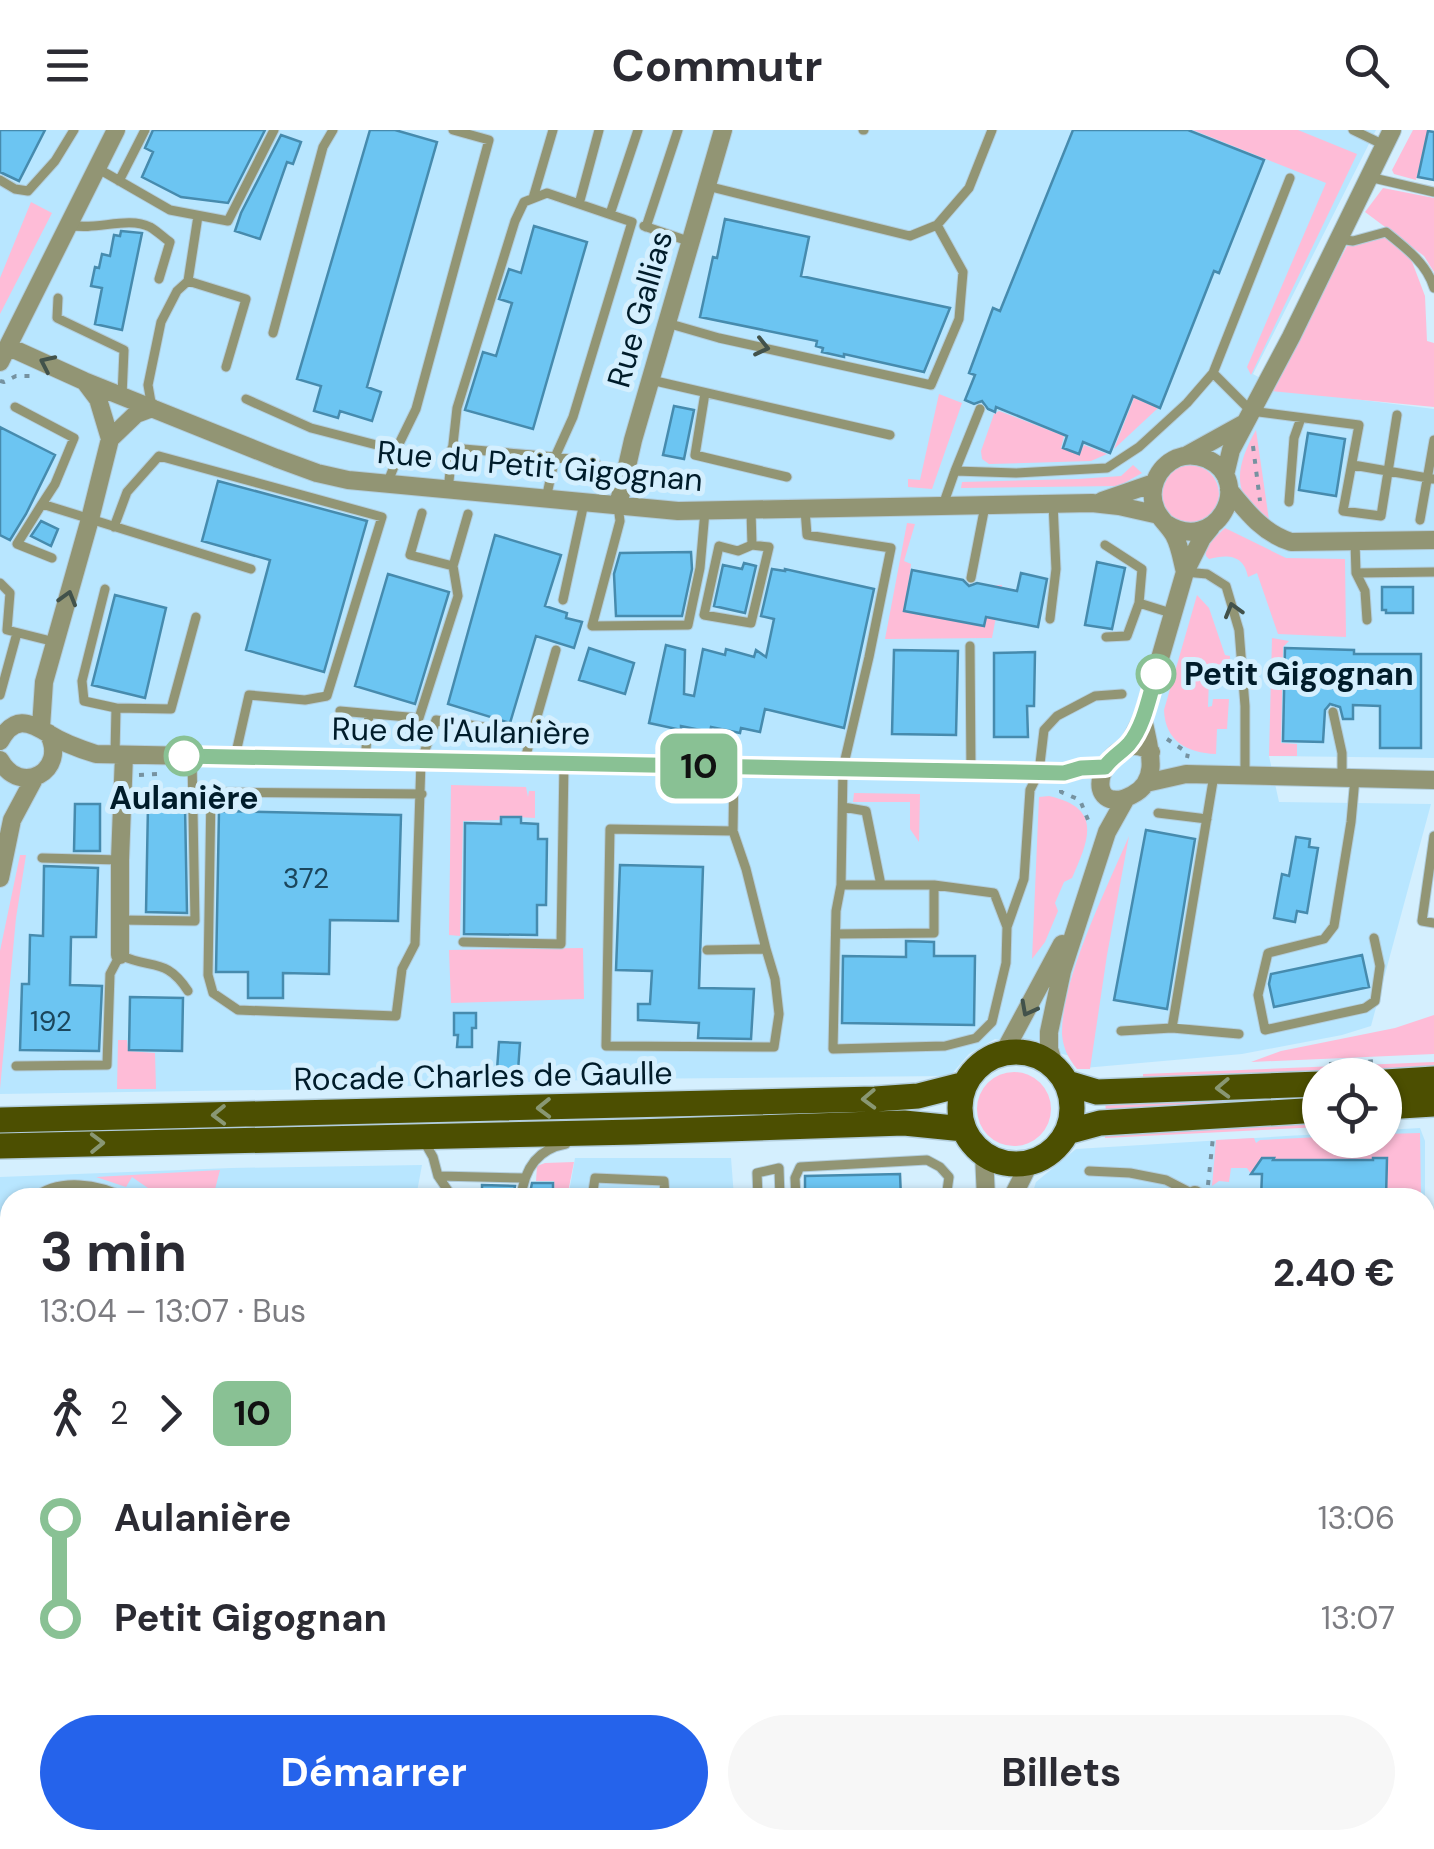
<!DOCTYPE html>
<html lang="fr">
<head>
<meta charset="utf-8">
<style>
  body { margin:0; font-family:"DM Sans",sans-serif; background:#f7f7f7; color:#2b2b33; height:100vh; display:flex; flex-direction:column; font-size:38px; white-space:nowrap }
  * { box-sizing:border-box; margin:0 }
  p { font-size:32px; color:#7c7c81 }
  .icon { flex:none; width:55px; height:55px; fill:none; stroke:currentColor; stroke-width:2; stroke-linecap:round; stroke-linejoin:round }
  .map { position:relative; flex:1; overflow:hidden }
  .side { position:absolute; left:0px; top:1058px; width:1435px; height:662px; display:flex; flex-direction:column; background:#fff; border-radius:30px 30px 0 0; box-shadow:0 2px 8px #0004 }
  .side>* { flex:none }
  .badge { padding:0 20px; border-radius:15px; font-size:35px; line-height:65px }
  .tools { position:absolute; left:1302px; top:928px; display:grid; gap:20px }
  .tools a { display:grid; place-items:center; width:100px; height:100px; border-radius:50%; background:#fff; box-shadow:0 2px 8px #0004; font-size:50px }
  .map>.badge { position:absolute; translate:-50% -50%; box-shadow:0 0 0 5px #fff }
  .legs { display:flex; align-items:center; gap:15px; height:110px; padding:0 40px; font-size:32px }
  .legs p { margin-inline-start:auto }
  .headline { display:flex; align-items:center; justify-content:space-between; height:170px; padding:0 40px }
  h1 { font-size:55px; font-weight:700; line-height:75px }
  .button { display:flex; gap:20px; margin-top:auto; padding:20px 40px }
  .button a { flex:1; height:115px; border-radius:60px; background:#2563eb; color:#fff; font-size:40px; font-weight:700; line-height:115px; text-align:center }
  .button a+a { background:#f7f7f7; color:#2b2b33 }
  ul { padding:0 40px; list-style:none }
  li { display:flex; align-items:center; gap:35px; height:100px; font-size:38px }
  li i { display:grid; place-items:center; width:15px; height:100%; margin:0 12px; background:currentColor }
  li i::after { content:''; width:25px; height:25px; margin:-12px; border:8px solid; border-radius:50%; background:#fff }
  li p { margin-inline-start:auto }
  li:first-child i { background:linear-gradient(#0000 50%,currentColor 0) }
  li:last-child i { background:linear-gradient(currentColor 50%,#0000 0) }
  header { display:flex; justify-content:space-between; align-items:center; height:130px; padding:0 40px; background:#fff; font-size:45px; font-weight:700 }
  .map>svg:first-child { display:block }
</style>
</head>
<body>
<header><svg class="icon" aria-label="menu" viewBox="0 0 24 24"><path d="M4 6h16M4 12h16M4 18h16"/></svg>Commutr<svg class="icon" aria-label="search" viewBox="0 0 24 24"><circle cx="10" cy="10" r="6"/><path d="M15 15l6 6"/></svg></header>
<div class="map">
<svg width="1434" height="1719" viewBox="0 0 1434 1719">
  <rect width="100%" height="100%" fill="#d4effe"/>
  <path fill="#b8e6ff" d="M0,0H1376L1253,244L1283,260L1434,279V628L1269,626L1279,672L1431,674L1371,896L1342,905L1242,924L1084,938L1071,926L995,909L969,924L950,946L612,949L330,959L0,964Z
    M1420,998L1425,1011V1079V1068H1031L1036,1052L1076,1019L1320,1004V1010H1385V1000Z
    M575,1028H731L734,1067L568,1068Z
    M422,1035L416,1067L10,1068V1710H1148L1146,1719H0V1047L231,1038Z"/>
  <path fill="#febcd7" d="M1193,0H1298L1357,24L1251,245L1247,237L1326,53Z
    M1413,0H1428L1416,50L1394,44L1392,40Z
    M1383,58L1434,68V142L1424,126L1365,82Z
    M31,72L52,83L0,184V148Z
    M1386,106L1411,129L1425,166L1427,211L1434,213V277L1271,261L1347,116Z
    M939,264L962,273L932,359L908,357V349L920,350Z
    M1134,268L1158,278L1114,319Z
    M999,281L1064,306L1061,318L1079,325L1084,315L1107,324L1091,331L989,334L982,329L981,321L994,284Z
    M1256,300L1269,390C1229,366 1236,336 1256,300Z
    M1133,335L1142,343L1119,356L961,358L962,352L1078,349L1121,346Z
    M1161 364a29 29 0 1 1 58 0a29 29 0 1 1-58 0Z
    M907,393L915,394L904,431L911,434L905,481L984,496L992,456L1002,455L992,508L885,509Z
    M1225,398L1286,428L1345,429L1346,507L1278,504L1257,443L1248,447C1244,425 1228,424 1209,429L1206,426L1205,417Z
    M1197,465L1209,478L1225,525L1230,526L1229,544L1196,534L1193,545L1209,548L1208,577L1212,576L1213,569H1229L1227,599H1217L1216,624C1187,623 1165,611 1164,580Z
    M1272,508L1289,511L1283,517L1281,613L1297,614V626H1269Z
    M451,655L526,657L528,667L529,661H535V688L500,686L499,690L463,691L460,806L449,805Z
    M854,663L920,664L919,712L910,699V672H853Z
    M1049,666C1103,678 1089,709 1072,748L1064,752L1055,773L1058,781L1045,812L1032,829L1039,667Z
    M1129,706L1107,825L1090,939H1077C1068,928 1063,918 1062,904C1061,849 1107,758 1129,706Z
    M20,725H26L16,788L0,959V821Z
    M583,818L584,869L451,873L449,820Z
    M1434,885V924L1251,932L1281,921L1395,898Z
    M118,910H127L128,921L155,923L156,959H117Z
    M1434,932V939L1143,952V944Z
    M977 979a37 37 0 1 1 74 0a37 37 0 1 1-74 0Z
    M1320,962V971L1106,983L1105,969Z
    M1320,988V997L1105,1008V1002Z
    M1420,1003L1421,1067H1397V1058L1386,1060V1028H1373V1030H1273V1028H1263L1251,1044L1247,1038H1231L1229,1052L1219,1051L1212,1056L1216,1010L1254,1008L1256,1013L1260,1010L1320,1007V1010H1385V1004Z
    M574,1032L567,1067H555L554,1051H536L537,1036L545,1033Z
    M220,1040L213,1067H161L132,1047L126,1057L96,1047Z"/>
  <path fill="#6cc5f2" stroke="#468bae" stroke-width="2.5" d="M0,0H45L19,51L0,42Z
    M153,0H265L228,73L181,67L142,47L153,22L145,18Z
    M370,0H395L437,12L367,257L381,262L372,291L340,281L338,288L314,281L321,256L297,249Z
    M1073,0H1188L1264,30L1219,143L1214,141L1160,278L1133,266L1110,323L1083,312L1079,324L1063,318L1067,306L996,277L995,282L988,279L982,271L974,274L965,270L975,245L969,243L993,178L1000,181Z
    M1428,1L1434,2V50L1418,47Z
    M281,5L301,12L293,34L287,32L260,109L235,101L241,83Z
    M725,89L809,107L801,146L950,178L924,242L844,224V227L822,222L823,218L816,216L817,211L700,187L713,127L717,128Z
    M534,96L587,112L533,299L465,280L483,222L496,226L512,173L499,169L509,139L521,143Z
    M121,101L142,103L122,200L95,194L102,158L91,156L95,137L99,138L102,124L110,126L114,105L120,106Z
    M674,276L694,280L684,329L663,325Z
    M0,297L55,325L26,384L10,410L0,405Z
    M1308,303L1345,309L1336,366L1299,360Z
    M218,351L367,391L324,542L246,520L270,430L202,411Z
    M41,391L58,399L51,416L31,406Z
    M495,405L561,425L545,476L567,483L566,488L582,492L574,518L536,506L510,593L448,574Z
    M691,422L692,439L682,486H616L614,444L620,423Z
    M1097,432L1125,438L1112,499L1085,495Z
    M744,433L756,436L745,483L714,476L723,435L742,439Z
    M772,439L785,441V439L874,459L844,598L765,579L760,602L741,598L740,603L711,597L710,602L681,596V600L649,593L666,515L685,520L684,564L694,566L703,519L725,525L726,519L754,527L756,520L766,527L774,489L761,486Z
    M912,440L963,450L969,456L977,453L1017,461L1021,443L1047,449L1038,497L986,487L984,496L904,481Z
    M388,444L449,462L415,574L355,556Z
    M1382,457H1413V483H1386V480H1382Z
    M115,465L166,478L145,568L92,555Z
    M589,518L634,533L625,564L579,550Z
    M1285,518L1354,520V524H1421V618H1380V576L1353,575V589H1343L1340,577L1330,574L1325,580L1323,612L1283,611Z
    M894,520L958,521L956,605L892,604Z
    M1035,522L1034,576H1027L1028,607H994V523Z
    M75,674H100V721H74Z
    M148,675L185,676L187,783L146,782Z
    M219,681L401,685L398,791L330,790L329,844L283,843V868H248V842H216Z
    M501,687H521V693L538,694V709H547L546,775H537V805L464,804L465,693L501,694Z
    M1146,700L1195,709L1167,879L1114,870Z
    M1296,707L1310,709L1309,717L1318,718L1307,783L1297,781L1295,792L1274,788L1282,744L1289,746Z
    M620,735L703,737L699,858L754,859L751,909L698,908L699,893L638,890V874H650L652,841L616,840Z
    M44,736L98,738L96,807H71L70,855L102,856L99,921L20,920L22,854H29L30,805L43,806Z
    M906,811L934,812V826H975L974,895L842,893L843,826L906,827Z
    M1362,825L1369,857L1274,877L1269,854L1271,844Z
    M130,867L183,868L182,921L129,920Z
    M454,883H476V898H472V917H457L458,905H454Z
    M499,912L520,913L518,941L497,940Z
    M1262,1028H1274L1273,1030H1373V1028H1387L1386,1068H1261L1262,1044H1251Z
    M900,1044L901,1068H808L807,1060L805,1061V1046Z
    M532,1053H553V1068H529Z
    M482,1055L515,1056L513,1068H482Z"/>
  <g fill="none" stroke-linecap="round" stroke-linejoin="round">
    <g stroke="#b2cddc" stroke-width="11">
      <path id="service" d="M863,0H864
        M1353,0L1384,15
        M97,38L170,80L228,91L274,0
        M1369,47L1434,62
        M0,50L15,59L28,61L55,31L74,0
        M119,51L145,0
        M707,56L910,106L937,95L969,58L992,0
        M533,68L553,0
        M579,74L599,0
        M610,84L638,0
        M198,86L188,151L246,169L226,237
        M69,95C96,101 127,86 150,97C157,101 164,108 170,112L159,149
        M644,96L691,112
        M646,97L678,0
        M1338,109L1353,111L1386,102C1406,118 1427,134 1434,158
        M58,168L57,188L124,220L122,266
        M667,193L719,208L931,255L959,189L963,142L937,95
        M273,203L323,17L333,0
        M1213,243L1251,281L1359,295L1343,381L1381,386L1397,285
        M651,250L890,305
        M705,263L695,325L787,347
        M246,269L311,298L396,320L395,334L387,354
        M15,277L74,308L55,354L42,374L251,439
        M152,278L148,255L161,192L177,161L188,151
        M452,318L555,327L596,333
        M396,320L416,279L489,10L453,0
        M1353,335L1434,349
        M955,341L980,279
        M448,360L457,278L515,91L524,72L547,63L632,92L573,287L555,327L546,369
        M1289,372L1294,308L1301,288
        M42,374L17,414L52,428
        M943,375L955,341L1016,343L1107,338L1139,317L1187,273L1213,243L1290,48
        M618,376L620,391L592,496L688,495L700,438L705,381
        M805,380L807,405L891,418L869,527L843,638L841,755H934L994,763L1007,797L1006,833L992,892L976,908L945,916L833,919L836,781L841,755
        M751,381L752,415L769,417L751,493L704,485L719,416L738,421L752,415
        M1420,390L1434,310
        M114,397L127,362L159,326L382,387L327,566L305,570L249,565L235,627
        M1355,412L1356,443L1434,442
        M1105,415L1142,439L1139,473L1174,484
        M453,436L468,384
        M1185,442L1207,444L1226,456L1239,500L1245,576V646
        M1356,443L1365,461L1367,490
        M971,448L985,376
        M0,453L10,463L7,500L55,512
        M105,459L82,551L84,571L116,578L115,625
        M563,470L584,373
        M1050,489L1056,439L1053,373
        M1106,507L1127,506L1139,473
        M970,516L971,640
        M0,565L17,503
        M116,578L171,579L196,487
        M340,581L419,588L458,466L453,436L410,425L422,383
        M1333,582L1342,623V648
        M365,630L369,585
        M524,632L556,520
        M734,636L733,701L746,739L766,819
        M1355,648L1351,692L1334,796L1324,809L1268,823L1258,865L1265,900L1365,878L1375,871L1380,836L1374,808
        M422,664L211,662L208,845L213,863L238,880L396,886L402,839L415,814L421,631L436,590L531,604
        M843,677L866,681L881,755
        M1158,683L1207,689
        M1434,706L1422,791L1434,793
        M42,728L120,730
        M119,790L195,791L192,627
        M1007,797L1024,749L1030,660L1039,642L1044,600L1057,586L1095,566L1122,564
        M836,804L934,803V755
        M463,812L561,814L564,633
        M707,820L766,819L775,849L779,884L774,917L606,916L610,699L733,701
        M1172,898L1214,645
        M1121,901L1172,898L1239,904
        M16,936L107,935L110,844L120,825C152,840 166,827 188,861
        M425,1013L433,1027L438,1046L453,1068
        M1089,1041L1130,1043L1166,1050L1195,1065
        M438,1046L523,1048
        M34,1068C59,1047 99,1054 126,1068
        M521,1068C524,1040 537,1019 566,1014
        M592,1068L595,1048L664,1051L665,1068
        M758,1068L757,1043L779,1038L780,1068
        M796,1068L795,1048L800,1037L927,1030L940,1037L949,1047L946,1068
        M0,1102L10,1088
        M1425,1194L1434,1206
        M1425,1242L1434,1248
        M1425,1291L1433,1293L1434,1291
        M0,1309L10,1310
        M1425,1357L1434,1346
        M0,1520L10,1523
        M0,1537L3,1532
        M0,1615L8,1623
        M1425,1706L1434,1710
        M571,1710V1713L585,1719
        M668,1710L669,1719
        M758,1710V1719
        M1389,1710L1390,1719
        M8,1719L14,1710
        M33,1719L36,1714L46,1719
        M55,1719L57,1710
        M230,1719L236,1710
        M490,1719L494,1710
        M629,1719L634,1710
        M831,1719L836,1716
        M968,1719L970,1710
        M1013,1719L1014,1710"/>
    </g>
    <g stroke="#b2cddc" stroke-width="20">
      <path id="minor" d="M9,217L84,251L276,328L317,343L348,350L678,381L1092,373L1119,376L1159,385
        M0,232L116,0
        M110,309L136,284L152,278
        M1187,325L1243,294
        M1225,345L1231,320L1291,207L1392,0
        M1229,360C1247,382 1263,403 1291,412L1434,410
        M1102,371L1154,353
        M618,376L633,310L723,0
        M1165,393C1216,427 1256,351 1207,329C1197,325 1187,324 1177,328C1157,337 1147,360 1156,380C1160,389 1169,396 1174,405C1180,416 1182,430 1185,442
        M1143,588C1147,613 1163,650 1132,665C1125,669 1117,671 1110,669C1083,659 1118,597 1151,622
        M41,597L44,552L90,389L110,309L98,269L86,253
        M0,611C14,586 28,591 49,604C63,613 80,619 96,624L1064,643L1081,639L1105,637
        M1128,616L1143,587L1185,442L1202,408L1211,397
        M0,630C20,667 69,641 48,603
        M1146,653L1186,644L1434,650
        M0,748L12,690L35,647
        M120,825V730L124,625
        M1004,922L1062,814
        M1054,935L1049,919V902L1062,841L1107,702L1126,668
        M984,1024L986,1068
        M1012,1068L1030,1032
        M1194,1068L1195,1065
        M0,1368L10,1370
        M0,1658L10,1662
        M160,1710L178,1719
        M804,1719L808,1710
        M986,1719L988,1710"/>
    </g>
    <g stroke="#b2cddc" stroke-width="28">
      <path id="primary" d="M960 978a56 56 0 1 1 112 0a56 56 0 1 1-112 0Z
        M1385,952L1434,949
        M1067,953L1097,962L1320,954
        M1385,977L1434,974
        M0,990L875,969L918,966L965,954
        M1067,1002L1100,993L1320,980
        M0,1016L636,1002L904,993L964,999"/>
    </g>
    <path stroke="#7692a0" stroke-width="4" stroke-dasharray="5 8" stroke-linecap="butt" d="M0,251L4,252L16,246H30
      M1253,316L1260,371
      M1167,609L1188,623L1187,628
      M139,645L159,644
      M1061,660V662L1080,670L1090,695
      M1329,934L1379,931
      M1208,1055L1213,1007"/>
    <use href="#service" stroke="#929574" stroke-width="9"/>
    <use href="#minor" stroke="#929574" stroke-width="18"/>
    <use href="#primary" stroke="#4c4f01" stroke-width="25"/>
  </g>
  <defs><path id="oneway-chevron" d="M-2-3.5L2.5 0L-2 3.5" fill="none" stroke-width="1.6" stroke-linecap="round" stroke-linejoin="round" transform="scale(2.5)"/></defs>
  <g stroke="#42524b">
    <use href="#oneway-chevron" transform="translate(762 217) rotate(13)"/>
    <use href="#oneway-chevron" transform="translate(47 233) rotate(-155)"/>
    <use href="#oneway-chevron" transform="translate(68 468) rotate(-74)"/>
    <use href="#oneway-chevron" transform="translate(1233 480) rotate(-106)"/>
    <use href="#oneway-chevron" transform="translate(1028 879) rotate(118)"/>
  </g>
  <g stroke="#899773">
    <use href="#oneway-chevron" transform="translate(1223 958) rotate(178)"/>
    <use href="#oneway-chevron" transform="translate(869 969) rotate(178)"/>
    <use href="#oneway-chevron" transform="translate(544 978) rotate(179)"/>
    <use href="#oneway-chevron" transform="translate(219 985) rotate(179)"/>
    <use href="#oneway-chevron" transform="translate(97 1013) rotate(-1)"/>
  </g>
  <g fill="none" stroke-linecap="round" stroke-linejoin="round">
    <g stroke="#fff" stroke-width="22">
      <path id="line-1" d="M184,626L1064,643L1081,638L1105,637C1112,627 1122,622 1129,614C1144,596 1149,567 1156,544"/>
    </g>
    <use href="#line-1" stroke="#89c194" stroke-width="15"/>
  </g>
  <g fill="#fff" stroke="#89c194" stroke-width="5">
    <circle cx="1156" cy="544" r="18"/>
    <circle cx="184" cy="626" r="18"/>
  </g>
  <g text-anchor="middle" stroke-width="10" stroke-linejoin="round" paint-order="stroke">
    <g font-size="28" fill="#1b465c">
      <text x="306" y="758">372</text>
      <text x="51" y="901">192</text>
    </g>
    <g font-size="32" fill="#001c2a" stroke="#d4effe">
      <text transform="translate(640 179) rotate(-74)" y="11">Rue Gallias</text>
      <text transform="translate(540 336) rotate(5)" y="11">Rue du Petit Gigognan</text>
      <text transform="translate(461 601) rotate(1)" y="11">Rue de l'Aulanière</text>
      <text transform="translate(483 946) rotate(-1)" y="11">Rocade Charles de Gaulle</text>
    </g>
    <g font-size="32" font-weight="bold" fill="#001c2a" stroke="#d4effe" text-anchor="start">
      <text x="1184" y="555">Petit Gigognan</text>
      <text x="184" y="679" text-anchor="middle">Aulanière</text>
    </g>
  </g>
</svg>
<div class="tools">
<a><svg class="icon" aria-label="locate" viewBox="0 0 24 24"><circle cx="12" cy="12" r="6"/><path d="M12 2v4M12 18v4M2 12h4M18 12h4"/></svg></a>
</div>
<b class="badge" style="left:699px;top:636px;background:#89c194;color:#111">10</b>
<section class="side">
<div class="headline"><div><h1>3 min</h1><p>13:04 – 13:07 · Bus</p></div><b>2.40 €</b></div>
<div class="legs"><svg class="icon" aria-label="walk" viewBox="0 0 24 24"><circle cx="13" cy="4" r="2"/><path d="M13 8l-2 6 4 7M11 14l-3 7M7 12l3-4h3l4 4"/></svg>2<svg class="icon" aria-label="forward" viewBox="0 0 24 24"><path d="M9 5l7 7-7 7"/></svg><b class="badge" style="background:#89c194;color:#111">10</b></div>
<ul>
<li><i style="color:#89c194"></i><b>Aulanière</b><p>13:06</p></li>
<li><i style="color:#89c194"></i><b>Petit Gigognan</b><p>13:07</p></li>
</ul>
<div class="button"><a>Démarrer</a><a>Billets</a></div>
</section>
</div>
</body>
</html>
